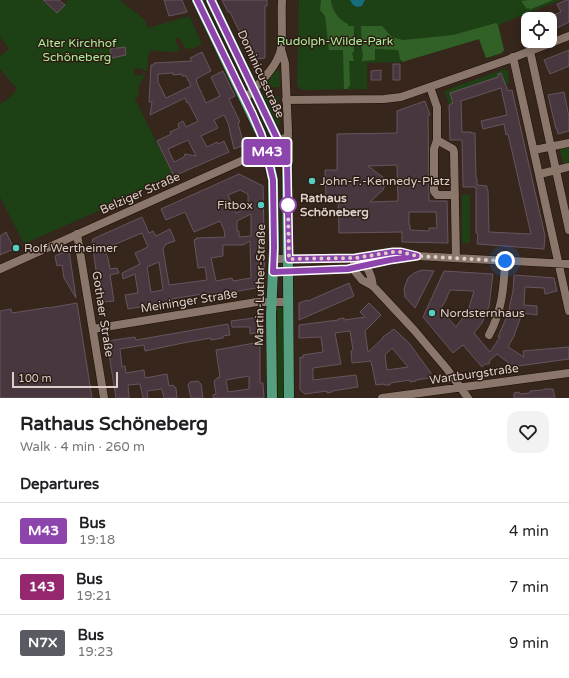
<!DOCTYPE html>
<html lang="en">
<head>
<meta charset="utf-8">
<style>
  body { margin:0; font-family:"Varela Round",sans-serif; background:#f2f2f2; color:#202124; height:100vh; display:flex; flex-direction:column; font-size:15px; white-space:nowrap }
  * { box-sizing:border-box; margin:0 }
  p { font-size:13px; color:#757577 }
  .icon { flex:none; width:22px; height:22px; fill:none; stroke:currentColor; stroke-width:2; stroke-linecap:round; stroke-linejoin:round }
  .map { position:relative; height:398px; overflow:hidden }
  .side { display:flex; flex-direction:column; background:#fff; flex:1 }
  .side>* { flex:none }
  .badge { padding:0 8px; border-radius:3px; font-size:14px; line-height:26px }
  .buttons { position:absolute; left:521px; top:12px; display:grid; gap:8px }
  .buttons a { display:grid; place-items:center; width:36px; height:36px; border-radius:8px; background:#fff; box-shadow:0 2px 10px #0003; font-size:20px }
  .scale { position:absolute; left:12px; bottom:10px; width:106px; box-sizing:border-box; padding-left:4px; border:2px solid #dacfc9; border-top:0; font-size:11px; line-height:14px; white-space:nowrap; color:#dacfc9; -webkit-text-stroke:3px #2c1c13; paint-order:stroke }
  .you { position:absolute; width:20px; height:20px; margin:-10px; border:3px solid #fff; border-radius:50%; background:#1a73e8; box-shadow:0 0 0 6px #1a73e833 }
  .map>.badge { position:absolute; translate:-50% -50%; box-shadow:0 0 0 2px #fff }
  h2 { padding:0 20px; font-size:15px; line-height:36px }
  .round { display:grid; place-items:center; flex:none; width:42px; height:42px; border-radius:12px; background:#f2f2f2 }
  .overview { display:flex; align-items:center; justify-content:space-between; height:68px; padding:0 20px }
  h1 { font-size:19px; font-weight:800; line-height:30px }
  ul { padding:0; list-style:none }
  li { display:flex; align-items:center; gap:12px; height:56px; padding:0 20px; border-top:1px solid #e0e0e0 }
  li div { flex:1 }
  li b { display:block; font-size:15px }
  li em { font-style:normal }
  li .badge { min-width:44px; font-weight:700; text-align:center }
  .map>svg:first-child { display:block }
</style>
</head>
<body>
<div class="map">
<svg width="569" height="398" viewBox="0 0 569 398">
  <rect width="100%" height="100%" fill="#36261c"/>
  <path fill="#1d4015" d="M0,0H42L57,13L68,0H120L145,20L148,28L189,16L202,44L190,50L189,47L185,49L179,37L175,40L180,50L177,52L154,51L152,49L148,56L147,71H143V69L135,68L134,75L142,76L143,73H146L139,86L138,97H134L174,177L24,244L0,197V104L8,99L17,89L0,69V56L9,49L0,37Z
    M299,0H350L360,7L364,4L365,0H561L498,25L504,50L502,53L486,58L479,39L402,62L367,63V89L301,90L297,85Z
    M505,69L508,71L509,83L505,84L502,76L450,93L453,103L449,105L445,92L446,90Z
    M277,70L279,71L280,87H268L265,84Z
    M263,95L278,96L280,120L279,127Z
    M569,146V164L564,166L559,147Z
    M462,195H470V243H462Z
    M279,307L283,308L284,398H278V308Z"/>
  <path fill="#326128" d="M321,0H331C332,11 338,19 348,24V26H354V52L352,53L354,61H349L350,85L347,89H344L343,50H329L325,16L320,10Z
    M529,0H553L529,10V8L527,9L521,1Z
    M496,23L498,25L504,50L502,53L486,58L479,39L402,62V60H400L399,53L398,50L375,49V60L362,61L363,53L362,52L361,26H382L392,37L403,40L453,35Z"/>
  <path fill="#146e7b" d="M350,0H365L362,6L357,7L353,5Z"/>
  <path fill="#493740" stroke="#68545e" fill-rule="evenodd" d="M43,0H59L65,5L57,13Z
    M164,0H182L187,12L169,16Z
    M222,0H267V6H265V58L251,60L246,48L247,47L230,12H228Z
    M567,0H569V22L557,28L552,16L561,12L557,4Z
    M125,47L126,55L112,58L110,49Z
    M569,50V66L550,74L544,60Z
    M202,52L211,71L196,79L197,83L206,103L220,96L211,77L223,71L235,96L229,99L240,122L238,123L244,145L234,149L228,123L224,115L214,120L218,128L201,136L207,147L217,142L218,144L224,141L229,152L174,176L157,141L171,134L170,132L179,128L178,124L183,121L186,127L198,121L188,102L187,103L185,98L150,115L152,102H149L151,65H154V63L192,61L190,58ZM173,73V75L182,74V76H186L191,86L166,98L158,82V74ZM188,140L196,156L185,154L184,157L174,162L168,149Z
    M393,64H400V80H393Z
    M381,70V80H371V71Z
    M501,73L508,91L512,90L545,236L544,249L477,244L478,234L476,233V187H463L462,140H450L449,105L453,103L450,93L498,77V74ZM501,88L507,115L481,121L483,129L504,124L506,135L508,134L531,234L489,232L488,190H487V186L477,185V178H476L475,133H471V132H462L461,101Z
    M564,92L569,117V131L558,134L557,129H556L548,95Z
    M425,101L430,115L428,116L429,201H447L448,243L402,242V232L339,233L338,197H326L325,170H337V134L397,133V111ZM397,165L398,201L370,202L383,190L386,182L384,178L368,166ZM409,212H436L437,228H429V231L410,230V225H409Z
    M239,174L263,186L265,279H262V287L209,296V293L171,299L172,302L128,309L125,295L138,293L135,274L123,279L122,273L140,264L135,253L148,247L142,233L104,249L108,258L110,269L117,268L119,273L110,275L114,301L104,302L100,276L97,277L92,242L93,239L142,217L149,233L153,231L156,236L170,229L175,241L166,244L163,249L169,285L207,280L205,267L198,268L194,240L197,239L196,238L225,237L224,230L220,221L194,232L185,212L166,220L161,209ZM240,190L248,194V208L236,213L228,195ZM251,214V236L239,237V231H237V221ZM250,241L251,278L233,281L232,278L216,281L211,258L223,256V245H243ZM159,262L163,290L151,292L147,267Z
    M6,232L14,249L0,255V236Z
    M69,250L76,298L64,278L62,265L57,266L55,256Z
    M422,270L434,271L422,294L415,308L405,297L404,289L408,278L414,273Z
    M444,271L493,274L489,306L482,323L474,333L490,352L500,337H498L510,309H509L513,291L514,275L554,278L557,291L545,294L544,288L525,287L524,305L537,306V315L522,313L514,336L508,347L524,357L523,351L569,347V359L511,367L510,364L497,354L490,360L489,364H485L482,367L463,345L453,353L423,317ZM450,290L474,291L468,311L456,327L440,309L445,302Z
    M349,283L354,296L299,320V303L307,300L308,301Z
    M77,303L92,398H0V311L11,309L12,313L45,308L47,307L48,308Z
    M369,303L381,315L365,331L368,352L382,339L383,337L394,329L409,343L431,373L429,378L416,380V381L410,382V380L390,383V385H385L384,384L376,385L371,361L352,363L351,351L353,350L350,331L335,333L341,364L313,368V380L356,375L358,387L332,391V392L327,393V391L305,394L300,390V357L303,358V355L323,352L321,337L299,338V325L338,320V319L344,318V320L365,317L360,312ZM392,348L408,367L387,370L385,355Z
    M261,317V332L250,334V327H232L231,321Z
    M228,324L230,335L223,336V338L211,340V338L183,343L145,351L144,345L120,349L122,367L125,366L126,373L144,370L145,378L167,374L169,386L173,385L176,388L177,398H164L162,389L147,391L148,398H143L140,384L128,385L129,398H116L107,341L135,337L136,340Z
    M260,342V383H263L264,398H213V395L216,394L214,381L217,378L220,377L216,350ZM249,376V389L228,392L226,380Z
    M198,381L201,384L203,398H191L188,385L190,382Z
    M544,389H553L555,398H514V393L519,392L520,394L530,393V391L543,390Z"/>
  <g fill="none" stroke-linecap="round" stroke-linejoin="round">
    <g stroke="#1d0e06" stroke-width="9">
      <path id="minor" d="M281,49L285,63L288,130L287,158
        M530,51L569,230
        M513,57L569,311
        M430,87L437,107V140L434,149V191L437,195H455
        M245,99C257,85 277,68 281,49C283,35 281,15 282,0
        M286,100L384,99L401,97L507,60L569,36
        M437,140L453,149L454,152L456,258
        M534,150L569,143
        M540,174L569,167
        M77,234L104,398
        M355,258L353,269L362,280L373,286L414,330L447,369L468,398
        M274,259L355,258L393,252H401L417,256L569,264
        M362,263C370,269 372,277 373,286
        M0,269L266,150L288,136
        M273,272L348,269L390,260L412,256
        M93,329L257,302H289
        M489,335C502,311 504,287 505,261
        M382,398L569,373"/>
    </g>
    <g stroke="#1d0e06" stroke-width="11">
      <path id="major" d="M197,0L261,134L270,166L273,180L274,248L271,315L272,398
        M211,0L287,159L289,398"/>
    </g>
    <use href="#minor" stroke="#8a766b" stroke-width="8"/>
    <use href="#major" stroke="#559e80" stroke-width="10"/>
  </g>
  <g fill="none" stroke-linecap="round" stroke-linejoin="round">
    <g stroke="#fff" stroke-width="9">
      <path id="line" d="M197,0L252,113L261,134L266,150L273,180L274,248L273,272L348,269L390,260L417,256L401,252H393L355,258L289,259L287,159L211,0"/>
    </g>
    <use href="#line" stroke="#8e44ad" stroke-width="6"/>
    <path stroke="#dacfc9" stroke-width="4" stroke-dasharray="0 7.2" d="M288,205L289,259L355,258L393,252H401L417,256L505,261"/>
  </g>
  <g fill="#57cec2" stroke="#2c1c13" stroke-width="1.5">
    <circle cx="312" cy="181" r="4"/>
    <circle cx="261" cy="205" r="4"/>
    <circle cx="16" cy="248" r="4"/>
    <circle cx="432" cy="313" r="4"/>
  </g>
  <circle fill="#fff" stroke="#8e44ad" stroke-width="2" cx="288" cy="205" r="8"/>
  <g text-anchor="middle" stroke-width="3" stroke-linejoin="round" paint-order="stroke">
    <g font-size="12" fill="#aaee9b" stroke="#2c1c13">
      <text x="335" y="45">Rudolph-Wilde-Park</text>
      <text x="77" y="47">Alter Kirchhof<tspan x="77" dy="14">Schöneberg</tspan></text>
    </g>
    <g font-size="12" fill="#dacfc9" stroke="#2c1c13">
      <text transform="translate(261 74) rotate(65)" y="4">Dominicusstraße</text>
      <text transform="translate(140 193) rotate(-24)" y="4">Belziger Straße</text>
      <text transform="translate(260 285) rotate(-89)" y="4">Martin-Luther-Straße</text>
      <text transform="translate(189 301) rotate(-9)" y="4">Meininger Straße</text>
      <text transform="translate(103 314) rotate(81)" y="4">Gothaer Straße</text>
      <text transform="translate(474 374) rotate(-8)" y="4">Wartburgstraße</text>
    </g>
    <g font-size="12" fill="#dacfc9" stroke="#2c1c13" text-anchor="start">
      <text x="320" y="185">John-F.-Kennedy-Platz</text>
      <text x="253" y="209" text-anchor="end">Fitbox</text>
      <text x="24" y="252">Rolf Wertheimer</text>
      <text x="440" y="317">Nordsternhaus</text>
    </g>
    <g font-size="12" font-weight="bold" fill="#dacfc9" stroke="#2c1c13" text-anchor="start">
      <text x="300" y="202">Rathaus<tspan x="300" dy="14">Schöneberg</tspan></text>
    </g>
  </g>
</svg>
<div class="buttons">
<a><svg class="icon" aria-label="locate" viewBox="0 0 24 24"><circle cx="12" cy="12" r="6"/><path d="M12 2v4M12 18v4M2 12h4M18 12h4"/></svg></a>
</div>
<div class="scale">100 m</div>
<div class="you" style="left:505px;top:261px"></div>
<b class="badge" style="left:267px;top:152px;background:#8e44ad;color:#fff">M43</b>
</div>
<section class="side">
<div class="overview"><div><h1>Rathaus Schöneberg</h1><p>Walk · 4 min · 260 m</p></div><a class="round"><svg class="icon" aria-label="heart" viewBox="0 0 24 24"><path d="M12 20l-8-8c-3-5 5-10 8-4 3-6 11-1 8 4z"/></svg></a></div>
<h2>Departures</h2>
<ul>
<li><span class="badge" style="background:#8e44ad;color:#fff">M43</span><div><b>Bus</b><p>19:18</p></div><em>4 min</em></li>
<li><span class="badge" style="background:#95276e;color:#fff">143</span><div><b>Bus</b><p>19:21</p></div><em>7 min</em></li>
<li><span class="badge" style="background:#595b62;color:#fff">N7X</span><div><b>Bus</b><p>19:23</p></div><em>9 min</em></li>
</ul>
</section>
</body>
</html>
